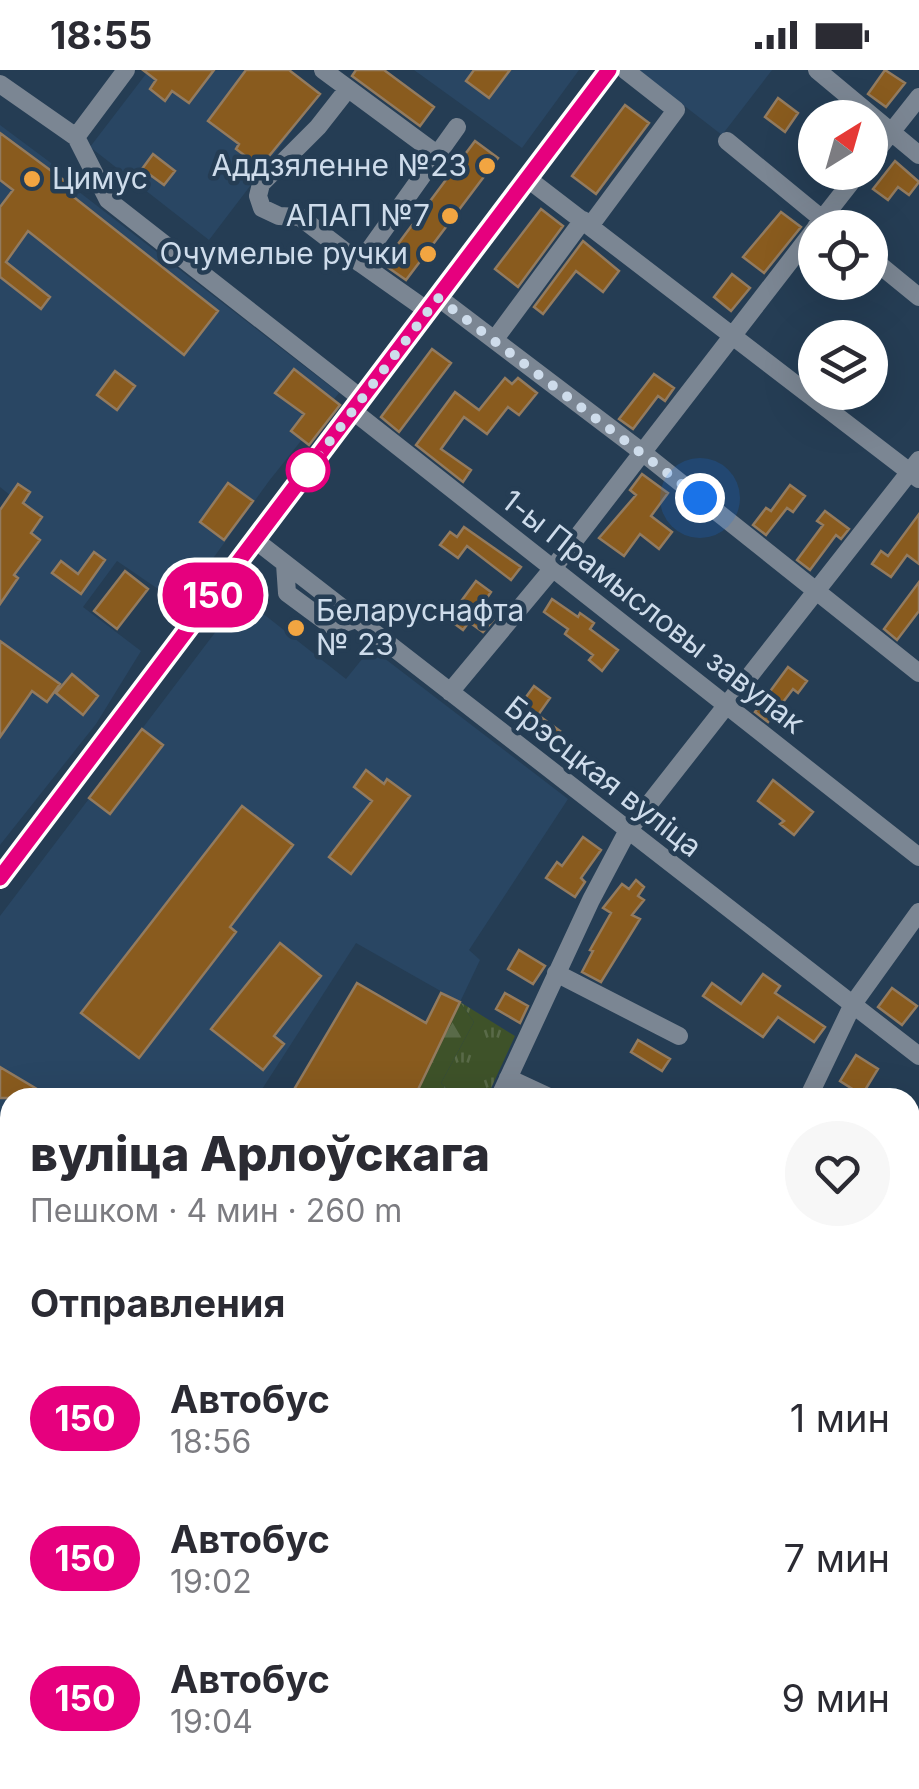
<!DOCTYPE html>
<html lang="ru">
<head>
<meta charset="utf-8">
<style>
  body { margin:0; font-family:Inter,sans-serif; background:#f7f7f7; color:#2b2b33; height:100vh; display:flex; flex-direction:column; font-size:38px; white-space:nowrap }
  * { box-sizing:border-box; margin:0 }
  p { font-size:32px; color:#7c7c81 }
  .icon { flex:none; width:55px; height:55px; fill:none; stroke:currentColor; stroke-width:2; stroke-linecap:round; stroke-linejoin:round }
  .map { position:relative; flex:1; overflow:hidden }
  .panel { position:absolute; left:0px; top:1018px; width:920px; height:702px; display:flex; flex-direction:column; background:#fff; border-radius:30px 30px 0 0; box-shadow:0 10px 40px #0002 }
  .panel>* { flex:none }
  .badge { padding:0 20px; border-radius:32px; font-size:35px; line-height:65px }
  .needle { width:65px; rotate:37deg }
  .tools { position:absolute; left:798px; top:30px; display:grid; gap:20px }
  .tools a { display:grid; place-items:center; width:90px; height:90px; border-radius:50%; background:#fff; box-shadow:0 10px 40px #0002; font-size:50px }
  .you { position:absolute; width:50px; height:50px; margin:-25px; border:8px solid #fff; border-radius:50%; background:#1a73e8; box-shadow:0 0 0 15px #1a73e833 }
  .map>.badge { position:absolute; translate:-50% -50%; box-shadow:0 0 0 5px #fff }
  h2 { padding:0 30px; font-size:38px; line-height:90px }
  .round { display:grid; place-items:center; flex:none; width:105px; height:105px; border-radius:52px; background:#f7f7f7 }
  .headline { display:flex; align-items:center; justify-content:space-between; height:170px; padding:0 30px }
  h1 { font-size:48px; font-weight:800; line-height:75px }
  ul { padding:0; list-style:none }
  li { display:flex; align-items:center; gap:30px; height:140px; padding:0 30px }
  li div { flex:1 }
  li b { display:block; font-size:38px }
  li em { font-style:normal }
  li .badge { min-width:110px; font-weight:700; text-align:center }
  .status { display:flex; justify-content:space-between; align-items:center; height:70px; padding:0 50px; background:#fff; direction:ltr }
  .status svg { height:28px; fill:currentColor }
  .map>svg:first-child { display:block }
</style>
</head>
<body>
<div class="status"><b>18:55</b><svg viewBox="0 0 49 12"><path d="M0 12V9h3v3zM5 12V6h3v6zM10 12V3h3v9zM15 12V0h3v12zM26 1h20v11H26zM47 4h2v5h-2z"/></svg></div>
<div class="map">
<svg width="919" height="1719" viewBox="0 0 919 1719">
  <defs>
    <pattern id="grass-tufts" width="24" height="20" patternUnits="userSpaceOnUse" patternTransform="scale(2.5)"><rect width="24" height="20" fill="#3e5229"/><path d="M3 7l-1-3M5 7V3M7 7l1-3M15 17l-1-3M17 17v-4M19 17l1-3" fill="none" stroke="#596a48"/></pattern>
    <pattern id="forest-firs" width="22" height="20" patternUnits="userSpaceOnUse" patternTransform="scale(2.5)"><rect width="22" height="20" fill="#3e5229"/><path d="M5 1l3.5 6h-7zM16 11l3.5 6h-7z" fill="#596a48"/></pattern>
  </defs>
  <rect width="100%" height="100%" fill="#253d54"/>
  <path fill="#294663" d="M149,0H289L320,24L209,170L90,77Z
    M414,0H579L522,78Z
    M638,0H772L722,65Z
    M0,55L51,93L65,111L339,323L269,411L180,534L117,491L83,537L141,581L96,654L0,775V440L10,425L0,417Z
    M242,527L346,609L371,578L568,729L469,880L480,890L460,932L356,873L257,1027L10,1028V1431L0,1447V846Z
    M0,1448L10,1453V1710H407L423,1719H0Z"/>
  <path fill="url(#grass-tufts)" d="M460,932L515,966L487,1027H455L441,1013L474,952Z"/>
  <path fill="url(#forest-firs)" d="M460,932L474,952L441,1013L455,1027L414,1028Z"/>
  <path fill="#895b1e" stroke="#937b5f" stroke-width="2.5" d="M143,0H214L189,33L172,21L165,31L150,19L156,10Z
    M246,0H289L320,24L260,97L236,79L239,74L208,51Z
    M356,0H384L434,37L420,56L352,6Z
    M474,0H510L489,28L466,11Z
    M885,0L905,13L886,37L868,24Z
    M778,28L798,43L785,62L765,47Z
    M625,35L649,53L596,124L572,106Z
    M0,63L65,111L61,117L218,241L184,285L28,161L6,192L50,227L41,239L0,207V137L13,120L0,110Z
    M475,71L498,88L406,210L383,194Z
    M153,84L175,101L164,115L142,99Z
    M895,91L919,112L909,125L898,117L888,130L873,119Z
    M541,139L563,156L518,217L495,199Z
    M781,142L801,157L764,203L743,187Z
    M583,171L619,201L603,222L576,201L543,244L534,237Z
    M732,204L750,218L731,241L714,227Z
    M432,279L451,293L399,362L381,347Z
    M294,299L340,335L309,375L291,361L304,344L275,323Z
    M115,301L135,316L117,340L97,325Z
    M654,304L674,318L665,331L658,326L633,359L619,349Z
    M505,308L512,314L518,308L537,323L519,345L508,337L487,364L464,347L441,379L471,400L463,412L416,375L455,322L479,340Z
    M642,404L668,423L651,446L672,462L659,479L640,464L624,486L599,468L636,425L630,420Z
    M228,413L253,431L224,470L200,452Z
    M18,414L30,422L23,433L42,447L31,463L40,470L14,505L18,508L0,534V440Z
    M790,415L805,426L793,442L787,438L766,465L753,455L766,438L771,441Z
    M825,441L849,459L841,469L836,465L810,500L797,490L823,455L817,451Z
    M919,444V494L907,485L891,507L872,494L881,481L888,486Z
    M464,457L521,497L511,510L467,476L458,488L440,475L450,462L457,467Z
    M94,482L105,490L81,524L52,503L61,491L78,504Z
    M125,501L148,519L117,559L94,541Z
    M476,511L491,522L482,535L497,546L483,562L469,552L463,560L448,549Z
    M919,512V541L897,570L884,559Z
    M552,529L578,547L580,543L594,553L590,559L618,580L602,601L589,590L593,585L565,564L568,559L544,542Z
    M0,571L60,614L47,632L32,621L0,667Z
    M788,597L807,611L798,623L793,619L768,652L755,642Z
    M72,604L98,626L83,645L56,623Z
    M534,616L550,628L538,645L560,661L551,673L510,649Z
    M142,659L163,675L110,744L89,728Z
    M366,700L384,714L387,709L410,726L351,804L329,787L372,731L354,717Z
    M773,710L813,742L794,765L780,754L784,751L758,731Z
    M242,736L293,775L230,857L236,862L139,988L81,943Z
    M583,767L601,780L581,808L585,812L575,827L546,808L557,792L562,796Z
    M636,810L644,817L638,826L644,830L632,845L640,849L601,912L582,902L593,881L590,880L611,843L603,838L622,814L629,819Z
    M280,873L321,906L274,966L284,974L263,1000L211,959Z
    M519,880L545,896L533,914L508,899Z
    M763,904L780,916L775,923L825,957L814,972L778,947L763,967L703,926L712,913L741,934Z
    M357,913L426,953L441,923L460,932L414,1028H289Z
    M892,918L917,936L902,955L878,937Z
    M505,923L528,936L520,953L496,939Z
    M638,970L670,989L662,1001L631,982Z
    M856,985L878,999L862,1025L840,1011Z
    M0,997L52,1028H0Z"/>
  <g fill="none" stroke-linecap="round" stroke-linejoin="round">
    <path stroke="#7b8693" stroke-width="18" d="M323,0L438,85
      M817,0L919,85
      M0,14L76,67L108,130L362,329
      M347,20L318,57L261,114L258,126L262,138L279,146L300,147L360,193
      M76,67L126,0
      M727,71L833,158
      M870,89L919,27
      M528,109L919,409
      M590,156L676,40L625,0
      M816,157L859,102
      M870,187L919,227
      M439,228L642,382L919,603
      M428,241L360,193L457,57
      M495,269L583,150
      M353,341L919,787
      M255,470L919,986
      M285,494L287,523L333,557L356,549
      M450,622L554,497L815,159
      M0,807L609,0
      M556,903L679,966
      M508,1008L551,1028
      M499,1028L591,830L627,762L919,390
      M808,1028L853,934L919,842
      M910,1192L919,1196
      M910,1354L919,1358
      M910,1463L919,1443
      M910,1673L919,1677
      M479,1719L483,1710
      M794,1719L798,1710"/>
  </g>
  <g fill="none" stroke-linecap="round" stroke-linejoin="round">
    <g stroke="#fff" stroke-width="22">
      <path id="line" d="M0,808L609,0"/>
    </g>
    <use href="#line" stroke="#e6007e" stroke-width="15"/>
    <path stroke="#cedceb" stroke-width="10" stroke-dasharray="0 18" d="M308,400L438,228L700,428"/>
  </g>
  <g fill="#f2a541" stroke="#253d54" stroke-width="4">
    <circle cx="487" cy="96" r="10"/>
    <circle cx="32" cy="109" r="10"/>
    <circle cx="450" cy="146" r="10"/>
    <circle cx="428" cy="184" r="10"/>
    <circle cx="296" cy="558" r="10"/>
  </g>
  <circle fill="#fff" stroke="#e6007e" stroke-width="5" cx="308" cy="400" r="20"/>
  <g text-anchor="middle" stroke-width="9" stroke-linejoin="round" paint-order="stroke">
    <g font-size="30" fill="#cedceb" stroke="#253d54" text-anchor="end">
      <text x="467" y="106">Аддзяленне №23</text>
      <text x="52" y="119" text-anchor="start">Цимус</text>
      <text x="430" y="156">АПАП №7</text>
      <text x="408" y="194">Очумелые ручки</text>
      <text x="316" y="551" text-anchor="start">Беларуснафта<tspan x="316" dy="34">№ 23</tspan></text>
    </g>
    <g font-size="30" fill="#cedceb" stroke="#253d54">
      <text transform="translate(653 542) rotate(38)" y="10">1-ы Прамысловы завулак</text>
      <text transform="translate(603 707) rotate(38)" y="10">Брэсцкая вуліца</text>
    </g>
  </g>
</svg>
<div class="tools">
<a><svg class="needle" viewBox="-14 -14 28 28"><path d="M0-13l5 13h-10z" fill="#e53935"/><path d="M0 13l5-13h-10z" fill="#7c7c81"/></svg></a>
<a><svg class="icon" aria-label="locate" viewBox="0 0 24 24"><circle cx="12" cy="12" r="6"/><path d="M12 2v4M12 18v4M2 12h4M18 12h4"/></svg></a>
<a><svg class="icon" aria-label="layers" viewBox="0 0 24 24"><path d="M12 4l9 5-9 5-9-5zM3 14l9 5 9-5"/></svg></a>
</div>
<div class="you" style="left:700px;top:428px"></div>
<b class="badge" style="left:213px;top:525px;background:#e6007e;color:#fff">150</b>
<section class="panel">
<div class="headline"><div><h1>вуліца Арлоўскага</h1><p>Пешком · 4 мин · 260 m</p></div><a class="round"><svg class="icon" aria-label="heart" viewBox="0 0 24 24"><path d="M12 20l-8-8c-3-5 5-10 8-4 3-6 11-1 8 4z"/></svg></a></div>
<h2>Отправления</h2>
<ul>
<li><span class="badge" style="background:#e6007e;color:#fff">150</span><div><b>Автобус</b><p>18:56</p></div><em>1 мин</em></li>
<li><span class="badge" style="background:#e6007e;color:#fff">150</span><div><b>Автобус</b><p>19:02</p></div><em>7 мин</em></li>
<li><span class="badge" style="background:#e6007e;color:#fff">150</span><div><b>Автобус</b><p>19:04</p></div><em>9 мин</em></li>
</ul>
</section>
</div>
</body>
</html>
